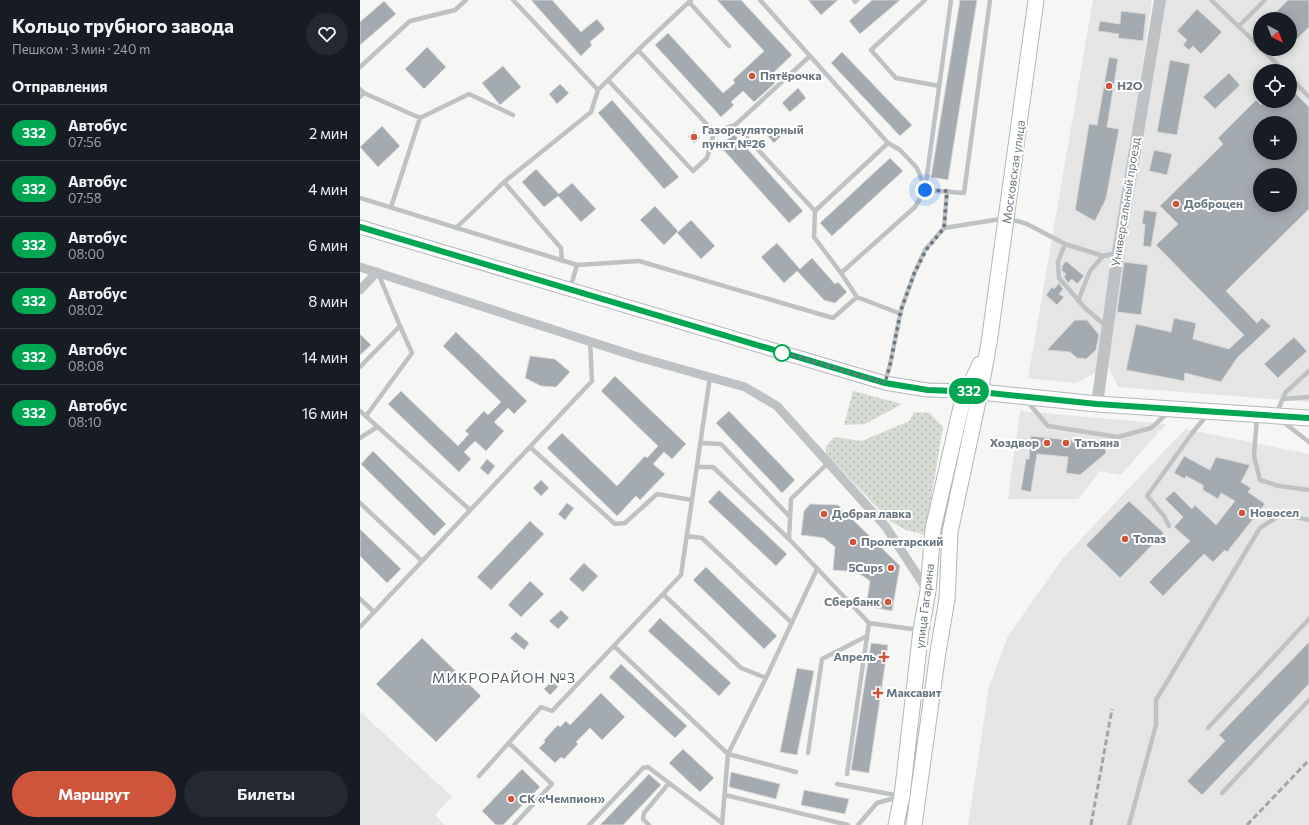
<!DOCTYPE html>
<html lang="ru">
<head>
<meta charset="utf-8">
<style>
  body { margin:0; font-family:Commissioner,sans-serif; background:#242831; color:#f1f3f6; height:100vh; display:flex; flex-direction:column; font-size:15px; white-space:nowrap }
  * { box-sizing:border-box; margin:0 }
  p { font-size:13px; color:#9ea1a6 }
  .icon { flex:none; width:22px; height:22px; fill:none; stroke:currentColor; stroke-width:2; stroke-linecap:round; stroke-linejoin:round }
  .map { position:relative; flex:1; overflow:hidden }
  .sheet { display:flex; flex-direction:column; background:#171b24; width:360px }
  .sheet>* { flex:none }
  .badge { padding:0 8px; border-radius:13px; font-size:14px; line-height:26px }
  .needle { width:26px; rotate:138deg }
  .tools { position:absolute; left:893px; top:12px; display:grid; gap:8px }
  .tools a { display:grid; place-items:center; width:44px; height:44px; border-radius:50%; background:#171b24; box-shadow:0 2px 10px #0003; font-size:20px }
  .you { position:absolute; width:20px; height:20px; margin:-10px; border:3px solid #fff; border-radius:50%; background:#1a73e8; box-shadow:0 0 0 6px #1a73e833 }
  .map>.badge { position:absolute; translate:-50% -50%; box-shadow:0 0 0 2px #fff }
  h2 { padding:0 12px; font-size:15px; line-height:36px }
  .round { display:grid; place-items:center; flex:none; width:42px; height:42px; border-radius:21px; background:#242831 }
  .headline { display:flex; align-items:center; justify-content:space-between; height:68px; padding:0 12px }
  h1 { font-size:19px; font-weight:700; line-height:30px }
  .action { display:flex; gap:8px; margin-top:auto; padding:8px 12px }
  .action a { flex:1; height:46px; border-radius:24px; background:#ce543c; color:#fff; font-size:16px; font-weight:700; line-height:46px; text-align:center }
  .action a+a { background:#242831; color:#f1f3f6 }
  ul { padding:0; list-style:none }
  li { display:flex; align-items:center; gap:12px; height:56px; padding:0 12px; border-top:1px solid #363941 }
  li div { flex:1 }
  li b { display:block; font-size:15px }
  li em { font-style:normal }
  li .badge { min-width:44px; font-weight:700; text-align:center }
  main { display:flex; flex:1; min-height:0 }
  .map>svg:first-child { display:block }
</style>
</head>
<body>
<main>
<section class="sheet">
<div class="headline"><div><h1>Кольцо трубного завода</h1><p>Пешком · 3 мин · 240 m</p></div><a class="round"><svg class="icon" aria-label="heart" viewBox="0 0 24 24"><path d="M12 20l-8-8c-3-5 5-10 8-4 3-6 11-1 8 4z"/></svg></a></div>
<h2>Отправления</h2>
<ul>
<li><span class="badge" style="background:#00a651;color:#fff">332</span><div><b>Автобус</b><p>07:56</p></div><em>2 мин</em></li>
<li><span class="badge" style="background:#00a651;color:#fff">332</span><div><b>Автобус</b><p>07:58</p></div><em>4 мин</em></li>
<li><span class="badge" style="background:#00a651;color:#fff">332</span><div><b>Автобус</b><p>08:00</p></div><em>6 мин</em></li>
<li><span class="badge" style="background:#00a651;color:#fff">332</span><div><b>Автобус</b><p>08:02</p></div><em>8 мин</em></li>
<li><span class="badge" style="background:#00a651;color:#fff">332</span><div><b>Автобус</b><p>08:08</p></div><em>14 мин</em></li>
<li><span class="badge" style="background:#00a651;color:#fff">332</span><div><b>Автобус</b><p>08:10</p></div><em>16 мин</em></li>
</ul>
<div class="action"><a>Маршрут</a><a>Билеты</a></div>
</section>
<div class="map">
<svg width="949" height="825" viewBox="0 0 949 825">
  <defs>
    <pattern id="green-dots" width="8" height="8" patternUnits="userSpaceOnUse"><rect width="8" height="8" fill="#d6dbd3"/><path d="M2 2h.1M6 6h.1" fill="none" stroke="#b2b6b1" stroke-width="1.8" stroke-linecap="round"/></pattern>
  </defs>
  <rect width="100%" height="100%" fill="#f6f6f4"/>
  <path fill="#e4e5e4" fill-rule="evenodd" d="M733,0H792L737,372L716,383L668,378Z
    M802,0H949V402L758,387L747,364ZM900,19H930V49H900ZM900,71H930V101H900ZM900,123H930V153H900ZM900,175H930V205H900Z
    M660,411L806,424L761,475L740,471L718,499H648Z
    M825,429L949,454V825H608L629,687L648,636L703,558Z
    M2,713L92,797L75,815L85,825H0V714Z"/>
  <path fill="url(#green-dots)" d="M493,391L542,404L505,424L484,425Z
    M554,412L570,413L583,427L565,535L546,530L530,521L466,454V446L474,437L502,441L549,421Z"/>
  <path fill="#a4abb0" stroke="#d8d8d6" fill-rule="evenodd" d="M171,0H192L221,32L237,19L245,29L230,42L232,45L221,56Z
    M357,0H381L432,55L409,77L415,83L394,102L383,91L371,102L374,105L361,117L295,45L308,33L363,93L375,83L373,80L404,51Z
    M448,0H478L461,15Z
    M512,0H540L500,34L489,21Z
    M600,0H617L588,180L571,177Z
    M928,0H949V27L930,46V19H909Z
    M24,1L36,14L0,45V22Z
    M837,9L862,32L841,54L833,46L829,50L823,45L827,40L817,31Z
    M761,11L786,14L783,41L758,38L759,34L738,31L740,21L760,24Z
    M67,47L86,67L64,89L45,69Z
    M482,52L552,125L540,136L471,63Z
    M749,57L758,59L747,127L759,129L746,199L735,221L715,210L729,124L737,125Z
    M810,60L830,64L817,135L797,132Z
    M143,66L161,87L140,105L122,83Z
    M869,73L880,85L855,109L843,97Z
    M200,84L209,93L197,104L189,94Z
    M438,88L446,98L430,112L422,103Z
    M930,88L949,107V209L866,291L897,323L902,318L911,326L877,358L861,382L825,373L824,381L766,370L776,324L811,332L814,318L836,323L833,339L869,349L884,335L796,245L818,224L800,206L863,144L858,138L896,100L901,105L906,101H930ZM900,123H930V153H900ZM900,175H930V205H900Z
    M252,100L319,177L304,189L238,113Z
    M22,126L40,146L18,167L0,147Z
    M412,126L421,136L414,143L405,133Z
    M334,131L340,138L334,143L328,137Z
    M374,134L443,211L429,223L360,146Z
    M794,150L812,154L807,175L789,171Z
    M530,158L543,171L472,236L460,223Z
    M176,169L199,194L212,183L236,209L221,222L198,196L184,207L162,182Z
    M295,206L318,231L304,245L280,220Z
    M784,210L797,212L791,247L783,246L785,224H782Z
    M331,220L355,246L341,259L317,233Z
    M417,243L440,269L452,258L475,284L478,282L487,292L475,303L464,300L437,271L424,283L401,257Z
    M706,261L724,276L717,284L712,279L708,283L704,277L706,274L702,271V266Z
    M764,262L788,265L781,315L757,312Z
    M699,283L703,289L699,294L704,297L697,305L686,295L692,287L694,289Z
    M715,320H727L739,335L736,350L726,359L717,358L710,352L687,350Z
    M96,332L167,401L154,414L148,408L134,422L144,431L126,451L115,441L104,452L111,459L99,472L28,404L41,391L98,446L109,434L105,431L124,411L128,415L141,402L83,346Z
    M0,334L11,345L0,355Z
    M934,337L947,351L918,378L904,364Z
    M170,356L195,359L210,372L196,387L181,386L165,378Z
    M255,376L326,444L312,459L304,452L293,464L305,474L280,500L276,496L257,516L187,448L202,433L257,486L285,456L287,458L298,446L241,391Z
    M369,411L435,480L422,493L356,423Z
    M671,436L745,444L746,453L720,475L706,473L708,457L677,454L671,492L661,490L666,459H669Z
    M13,451L86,524L74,536L1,464Z
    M824,456L850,470L856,457L890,465L881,482L891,488L888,492L905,504L867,552L865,550L853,562L844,554L803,596L789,582L830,541L814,527L823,517L805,499L814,491L832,509L835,505L856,525L875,501L861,493L858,499L843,490V485L826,476L825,479L814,473Z
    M127,459L135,466L128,475L120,468Z
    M181,480L189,488L181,496L173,488Z
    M359,490L427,554L416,566L348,502Z
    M769,501L804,533L760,578L726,545Z
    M207,503L214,508L205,520L198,514Z
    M450,504L478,505L540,566L532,611L506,606L510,581L497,572L473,570L475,547L464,538L441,535L444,511Z
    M170,521L184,534L131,590L117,577Z
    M0,529L41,569L27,583L0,556Z
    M224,563L238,576L223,592L209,579Z
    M346,567L417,636L404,649L333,580Z
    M170,581L184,594L161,617L148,605Z
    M201,610L209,618L198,629L189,621Z
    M300,618L371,683L359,696L288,631Z
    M156,632L169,643L164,650L150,638Z
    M62,638L121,696L76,742L16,684Z
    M949,642V684L842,795L827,781L865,741L859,735Z
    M511,643L528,645L509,773L491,770Z
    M261,664L327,726L315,738L249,677Z
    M437,668L454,671L437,755L420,752Z
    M192,681L198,687L190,695L184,689Z
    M241,693L265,717L242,740L230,728L216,742L218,744L204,759L201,757L195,763L179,748L185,742L184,740L198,725L200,727L206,721L210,725Z
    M323,749L354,778L340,792L309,763Z
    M162,769L180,787L143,825H136L122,811Z
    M371,772L420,784L416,799L369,787Z
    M289,774L301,785L263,825H240Z
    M444,790L489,799L485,814L441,805Z"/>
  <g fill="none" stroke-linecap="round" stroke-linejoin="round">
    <g stroke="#b1b6b9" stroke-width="15">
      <path id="secondary" d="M0,227L525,383L567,390L608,391"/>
    </g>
    <g stroke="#b2b6b9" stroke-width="17">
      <path id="primary" d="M611,391L737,404L949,418
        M536,825L542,796L561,630L568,591L573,529L602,403L620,364
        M554,825L578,652L587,599L590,532L620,392L629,343L676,0"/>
    </g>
    <path stroke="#bec2c5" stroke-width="4.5" d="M153,0L238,90
      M494,0L495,2L497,0
      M565,0L511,50L536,78L579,86
      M851,0L900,47
      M329,2L369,46
      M879,26L905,0
      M902,49L924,71
      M278,50L331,0
      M0,67L50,21L95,10L106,0
      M930,77L949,97
      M248,80L333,171L347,158L354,132
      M0,89L4,93L0,97
      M4,93L60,118
      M375,125L455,211L528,143L450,56
      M528,143L540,150L557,168L565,188
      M144,182L201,248L202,261
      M565,190L604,193L630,0
      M0,198L217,265L279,261L473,318L497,297L541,314
      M31,207L60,118L109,94L153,115
      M455,211L454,237L481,273
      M96,228L144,182L231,112L238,90L278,50L354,132L375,125L450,56L400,0
      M584,228L647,218L667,224L705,244
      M210,289L217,265
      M497,297L481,273L555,207L565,190L591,0
      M718,301L730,271L743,256
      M746,326L725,308L699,278L698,262L705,244L743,256L756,253
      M0,367L40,326L18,273
      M525,382L530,365L541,310L554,274L565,250L584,228L587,191
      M923,399L949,397
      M667,401L688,426L758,437L791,428L809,412
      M0,411L110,510
      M916,414L926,392L949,371
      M6,416L52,353L40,326
      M897,416L894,456L900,480L919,486L949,490
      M922,421L949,442
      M0,438L17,427
      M340,443L361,444L430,517
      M170,447L255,524L265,523L297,494L332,500
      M468,463L431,499L429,539L509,623L559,630
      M337,467H353L429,539
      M0,503L62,561
      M809,526L804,516L787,496L833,432L847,415
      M327,536L342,538L432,623
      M303,594L381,668L406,678
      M0,599L14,612
      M0,627L232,381L230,341
      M254,646L368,754L362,825
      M848,728L949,619
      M149,743L192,784L154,825
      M448,753L462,659L507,636
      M436,772L368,754L404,682L457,569
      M487,774L509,623
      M119,776L181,707L192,711L321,575L350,377
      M477,784L540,796
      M862,793L949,700
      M365,795L488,825
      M229,825L283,768L288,767L362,823
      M289,825L283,819L284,813L309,783
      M498,825L517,803L538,797
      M769,825L796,725V700L900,528L922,514L949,520"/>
    <path stroke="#bec2c5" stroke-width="9" d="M0,267L278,357L385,387L417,406L526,527L567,590
      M0,290L17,272"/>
    <path stroke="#bec2c5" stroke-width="12" d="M737,404L758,252L800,0"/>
    <use href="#secondary" stroke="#fff" stroke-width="13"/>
    <use href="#primary" stroke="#fff" stroke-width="15"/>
    <path stroke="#a0a6aa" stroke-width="3" stroke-dasharray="6 3" stroke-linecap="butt" d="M731,825L752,709
      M887,825L949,760"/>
  </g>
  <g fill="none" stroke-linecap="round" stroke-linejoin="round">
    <g stroke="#fff" stroke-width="9">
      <path id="line" d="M0,227L525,383L568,390L620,392L737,404L949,418"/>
    </g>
    <use href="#line" stroke="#00a651" stroke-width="6"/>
    <path stroke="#697881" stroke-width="4" stroke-dasharray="0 7.2" d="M422,353L421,352L525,383L530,365L541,310L554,274L566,250L584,228L587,191L565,190"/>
  </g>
  <g fill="#ce543c" stroke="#fff" stroke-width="1.5">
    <circle cx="392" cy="76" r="4"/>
    <circle cx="749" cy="86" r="4"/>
    <circle cx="334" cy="137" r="4"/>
    <circle cx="816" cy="204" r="4"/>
    <circle cx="687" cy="443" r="4"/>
    <circle cx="706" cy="443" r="4"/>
    <circle cx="882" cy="513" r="4"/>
    <circle cx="464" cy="514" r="4"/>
    <circle cx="765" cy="539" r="4"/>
    <circle cx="493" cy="542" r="4"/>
    <circle cx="531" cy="568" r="4"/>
    <circle cx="528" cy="602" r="4"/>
    <path d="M522 651h4v4h4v4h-4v4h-4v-4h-4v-4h4z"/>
    <path d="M516 687h4v4h4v4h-4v4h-4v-4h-4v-4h4z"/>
    <circle cx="151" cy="799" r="4"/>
  </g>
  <circle fill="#fff" stroke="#00a651" stroke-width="2" cx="422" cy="353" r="8"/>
  <g text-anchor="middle" stroke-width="4" stroke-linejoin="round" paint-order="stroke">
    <g font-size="12" font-weight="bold" fill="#697881" stroke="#fff" text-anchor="start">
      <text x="400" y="80">Пятёрочка</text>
      <text x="757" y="90">Н2О</text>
      <text x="342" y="134">Газореуляторный<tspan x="342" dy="14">пункт №26</tspan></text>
      <text x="824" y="208">Доброцен</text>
      <text x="679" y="447" text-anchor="end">Хоздвор</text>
      <text x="714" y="447">Татьяна</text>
      <text x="890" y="517">Новосел</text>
      <text x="472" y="518">Добрая лавка</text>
      <text x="773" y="543">Топаз</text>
      <text x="501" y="546">Пролетарский</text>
      <text x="523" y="572" text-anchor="end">5Cups</text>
      <text x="520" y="606" text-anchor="end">Сбербанк</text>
      <text x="516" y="661" text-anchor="end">Апрель</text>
      <text x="526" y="697">Максавит</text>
      <text x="159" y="803">СК «Чемпион»</text>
    </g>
    <g font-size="12" fill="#697881" stroke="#fff">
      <text transform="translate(654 172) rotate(-82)" y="4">Московская улица</text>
      <text transform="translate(766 202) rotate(-81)" y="4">Универсальный проезд</text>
      <text transform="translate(565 606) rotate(-83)" y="4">улица Гагарина</text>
    </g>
    <g font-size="14" letter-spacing="1" fill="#566167" stroke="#fff">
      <text x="144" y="683">МИКРОРАЙОН №3</text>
    </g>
  </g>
</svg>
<div class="tools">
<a><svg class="needle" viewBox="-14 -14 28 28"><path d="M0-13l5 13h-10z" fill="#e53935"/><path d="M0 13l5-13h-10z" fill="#9ea1a6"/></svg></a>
<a><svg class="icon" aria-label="locate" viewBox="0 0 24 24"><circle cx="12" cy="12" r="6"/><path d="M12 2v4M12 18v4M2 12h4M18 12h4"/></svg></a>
<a>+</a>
<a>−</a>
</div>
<div class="you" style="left:565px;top:190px"></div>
<b class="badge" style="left:609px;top:391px;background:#00a651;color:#fff">332</b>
</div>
</main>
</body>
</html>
